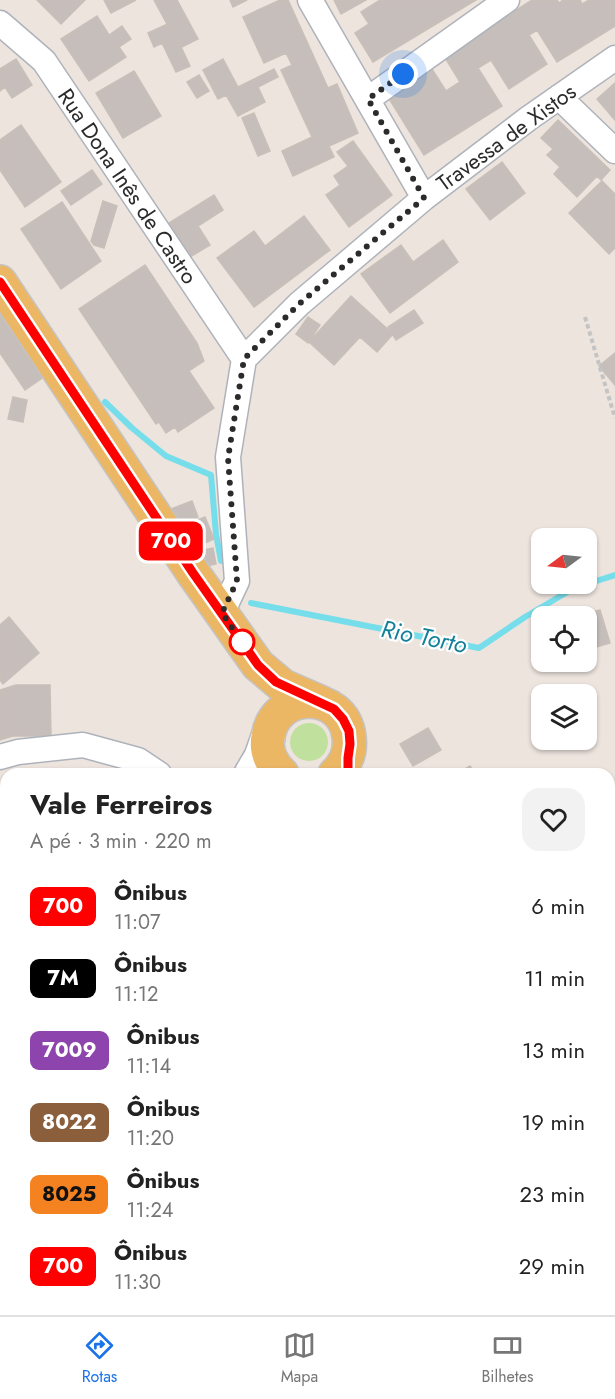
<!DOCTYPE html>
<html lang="pt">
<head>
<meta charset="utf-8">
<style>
  body { margin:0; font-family:Jost,sans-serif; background:#f2f2f2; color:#222; height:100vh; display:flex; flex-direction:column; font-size:22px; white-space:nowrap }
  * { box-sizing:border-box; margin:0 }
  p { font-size:20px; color:#767676 }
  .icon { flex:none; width:33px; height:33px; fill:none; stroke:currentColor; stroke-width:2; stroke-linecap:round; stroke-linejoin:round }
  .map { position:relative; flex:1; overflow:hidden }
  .drawer { position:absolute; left:0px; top:768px; width:615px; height:548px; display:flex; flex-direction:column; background:#fff; border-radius:18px 18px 0 0; box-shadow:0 2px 4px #0004 }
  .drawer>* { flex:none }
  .badge { padding:0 12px; border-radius:9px; font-size:21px; line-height:39px }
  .needle { width:39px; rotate:255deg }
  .fabs { position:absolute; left:531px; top:528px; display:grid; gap:12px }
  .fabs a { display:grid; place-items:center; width:66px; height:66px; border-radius:12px; background:#fff; box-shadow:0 2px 4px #0004; font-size:30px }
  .you { position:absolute; width:30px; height:30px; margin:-15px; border:4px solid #fff; border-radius:50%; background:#1a73e8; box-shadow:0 0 0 9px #1a73e833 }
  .map>.badge { position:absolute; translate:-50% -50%; box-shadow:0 0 0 3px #fff }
  .round { display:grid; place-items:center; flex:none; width:63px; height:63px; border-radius:18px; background:#f2f2f2 }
  .headline { display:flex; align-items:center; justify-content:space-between; height:102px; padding:0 30px }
  h1 { font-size:28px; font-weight:700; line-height:45px }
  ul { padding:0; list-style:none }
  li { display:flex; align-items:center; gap:18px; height:72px; padding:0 30px }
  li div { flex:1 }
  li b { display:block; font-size:22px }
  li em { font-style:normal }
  li .badge { min-width:66px; font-weight:700; text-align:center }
  .menu { display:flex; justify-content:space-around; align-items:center; height:84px; border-top:2px solid #e0e0e0; background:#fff; font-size:16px; color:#767676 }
  .menu a { display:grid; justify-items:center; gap:3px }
  .menu .on { color:#1a73e8 }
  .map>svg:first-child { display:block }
</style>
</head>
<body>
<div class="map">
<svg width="615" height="1315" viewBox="0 0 615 1315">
  <rect width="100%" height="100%" fill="#ede4de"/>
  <path fill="#bfe19d" d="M290 742a19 19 0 1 1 38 0a19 19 0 1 1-38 0Z"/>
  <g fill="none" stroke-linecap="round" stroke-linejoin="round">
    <path stroke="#76ddea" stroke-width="6" d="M105,402L132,428L166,456L211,475L216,534L221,561
      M251,603L479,648L525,617L574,588L615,575"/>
  </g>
  <path fill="#c5bebb" stroke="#c8c0b8" stroke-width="1.5" d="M37,0H85L61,24Z
    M104,0H136L111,13Z
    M154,0H177L198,39L180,48Z
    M230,0H247L233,7Z
    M280,0H288L328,88L337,84L358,133L329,146L334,157L293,176L282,151L312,137L281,70L292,65L286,53L264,63L243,17Z
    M334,0H366L341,14Z
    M380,0H476L373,62L355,33L369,24L361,12Z
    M532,0H557L559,3L563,0H580L582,4L589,0H615V26L557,62L537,30L529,35L547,64L509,89L491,60L478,68L502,106L424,155L388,97L432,69L446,91L460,82L444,56Z
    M97,16L109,35L122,26L131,39L119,47L126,57L89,81L61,39Z
    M170,23L190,66L176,72L162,43L154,47L148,33Z
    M16,59L32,85L12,98L5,87L0,91V69Z
    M223,59L238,87L274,69L278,77L258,87L265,102L238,116L226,95L218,99L203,70Z
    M134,71L161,116L123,138L96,93Z
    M199,75L209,91L197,98L187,82Z
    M615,83V120L597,99Z
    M254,113L270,151L258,156L242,118Z
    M558,120L610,170L601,180L597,176L577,197L554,174L560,167L547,155L553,149L541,138Z
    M21,125L61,182L25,207L0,170V140Z
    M353,141L392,195L349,227L326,195L340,185L334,176L348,166L337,152Z
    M502,162L525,193L490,220L466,189Z
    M92,170L102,184L71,205L61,191Z
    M602,181L615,194V248L609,254L569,213Z
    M214,195L223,210L198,226L210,245L190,257L169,223Z
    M103,201L117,206L104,248L94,245L91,241Z
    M62,202L101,261L61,289L21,229Z
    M304,216L330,250L254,307L217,258L254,231L265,246Z
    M443,240L458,262L390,313L361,274L401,245L413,262Z
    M145,265L197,343L204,361L189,371L214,408L178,432L175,427L166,433L159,422L156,424L79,309Z
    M351,296L393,334L377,352L360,337L334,365L309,342Z
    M414,310L423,323L396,340L388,327Z
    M2,311L45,376L25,390L0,353V313Z
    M308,317L320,325L308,343L296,334Z
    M615,353V385L599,366Z
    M13,397L27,400L23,422L8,419Z
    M192,501L198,517L177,525L171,509Z
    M205,517L214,539L191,549L182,526Z
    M213,548L216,564L206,566L202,550Z
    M600,610L610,643L586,650V616H577Z
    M9,617L39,653L3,684L0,680V625Z
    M542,627V659L533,630Z
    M16,685H50L51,736H13L0,740V690Z
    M428,728L441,750L413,766L400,744Z
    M470,766L475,774H456Z
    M6,791V834L0,817V793Z
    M609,895L615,899V941L612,947L609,945Z
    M0,940L6,944V955L0,964Z
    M6,980V1066L0,1074V988Z
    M609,1026L615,1029V1063L609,1060Z
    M6,1191V1229L0,1226V1201Z
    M186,1310H257L236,1315H187Z"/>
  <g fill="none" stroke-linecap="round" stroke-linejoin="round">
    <g stroke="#aeb3bb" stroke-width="15">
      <path id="service" d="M0,912L6,901"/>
    </g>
    <g stroke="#aeb3bb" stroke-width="27">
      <path id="minor" d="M310,0L424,198
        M0,23L44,61L244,359
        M559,97L615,151
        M368,99L507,0
        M222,613L237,581L228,457L244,359L299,304L424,198L529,118L615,58
        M0,757L18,752L83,745L138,760L159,774
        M286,1310L287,1315"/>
    </g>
    <g stroke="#aeb3bb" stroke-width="36">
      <path id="secondary" d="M251,774L261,757L268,737
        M0,1149L6,1139"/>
    </g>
    <g stroke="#c4c4c4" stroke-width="36">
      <path id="primary" d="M0,282L193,573L258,665L283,686L322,703
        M282,774C272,765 265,751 268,737C275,689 344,690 349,737C351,752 346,764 335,774
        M609,1011L615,1014"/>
    </g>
    <path stroke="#c4c4c4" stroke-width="4" stroke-dasharray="4.5 3" stroke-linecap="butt" d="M585,317L615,418"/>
    <use href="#service" stroke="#fff" stroke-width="12"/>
    <use href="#minor" stroke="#fff" stroke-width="24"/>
    <use href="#secondary" stroke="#fff" stroke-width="33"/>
    <use href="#primary" stroke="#ebb765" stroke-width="33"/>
  </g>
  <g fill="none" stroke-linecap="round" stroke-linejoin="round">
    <g stroke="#fff" stroke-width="14">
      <path id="line" d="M0,282L193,573L258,665L276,682L334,709L343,719L349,731L350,744L348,758V774"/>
    </g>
    <use href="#line" stroke="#f00" stroke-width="9"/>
    <path stroke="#2b2b2b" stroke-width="6" stroke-dasharray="0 10.8" d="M242,642L246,648L222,613L237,581L228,458L244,359L299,304L424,198L368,99L403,74"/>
  </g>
  <circle fill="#fff" stroke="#f00" stroke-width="3" cx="242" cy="642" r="12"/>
  <g text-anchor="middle" stroke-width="4.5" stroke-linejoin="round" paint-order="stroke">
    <g font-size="22" fill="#2b2b2b" stroke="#fff">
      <text transform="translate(506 137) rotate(-36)" y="8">Travessa de Xistos</text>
      <text transform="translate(128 186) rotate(56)" y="8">Rua Dona Inês de Castro</text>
    </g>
    <g font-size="24" font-style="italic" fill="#137f98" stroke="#fff">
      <text transform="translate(424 637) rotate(11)" y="8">Rio Torto</text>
    </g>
  </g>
</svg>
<div class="fabs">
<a><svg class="needle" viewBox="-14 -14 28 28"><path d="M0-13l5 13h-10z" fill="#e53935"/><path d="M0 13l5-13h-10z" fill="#767676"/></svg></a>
<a><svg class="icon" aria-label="locate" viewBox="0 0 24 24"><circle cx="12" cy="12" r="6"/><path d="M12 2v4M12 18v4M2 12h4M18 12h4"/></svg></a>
<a><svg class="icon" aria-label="layers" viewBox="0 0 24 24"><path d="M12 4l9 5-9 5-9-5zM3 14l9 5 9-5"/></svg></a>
</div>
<div class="you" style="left:403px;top:74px"></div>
<b class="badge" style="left:171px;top:541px;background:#f00;color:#fff">700</b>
<section class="drawer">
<div class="headline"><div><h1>Vale Ferreiros</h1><p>A pé · 3 min · 220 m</p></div><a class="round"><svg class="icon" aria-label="heart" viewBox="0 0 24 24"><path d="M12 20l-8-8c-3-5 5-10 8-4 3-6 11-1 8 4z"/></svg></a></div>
<ul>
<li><span class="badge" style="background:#f00;color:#fff">700</span><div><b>Ônibus</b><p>11:07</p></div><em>6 min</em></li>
<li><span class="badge" style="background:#000;color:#fff">7M</span><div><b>Ônibus</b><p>11:12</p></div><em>11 min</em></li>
<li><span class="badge" style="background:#8e44ad;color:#fff">7009</span><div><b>Ônibus</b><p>11:14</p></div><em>13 min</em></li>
<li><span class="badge" style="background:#8b5e3c;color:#fff">8022</span><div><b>Ônibus</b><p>11:20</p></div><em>19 min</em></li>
<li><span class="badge" style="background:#f58220;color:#111">8025</span><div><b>Ônibus</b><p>11:24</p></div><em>23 min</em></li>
<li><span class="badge" style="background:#f00;color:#fff">700</span><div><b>Ônibus</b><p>11:30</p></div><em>29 min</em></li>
</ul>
</section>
</div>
<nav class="menu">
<a class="on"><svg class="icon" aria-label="directions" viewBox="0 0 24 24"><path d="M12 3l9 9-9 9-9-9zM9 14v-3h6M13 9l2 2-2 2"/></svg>Rotas</a>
<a><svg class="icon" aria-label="map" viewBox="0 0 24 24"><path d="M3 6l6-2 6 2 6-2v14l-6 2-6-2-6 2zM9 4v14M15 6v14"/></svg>Mapa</a>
<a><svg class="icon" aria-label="tickets" viewBox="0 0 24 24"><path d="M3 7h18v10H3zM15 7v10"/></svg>Bilhetes</a>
</nav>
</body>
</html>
